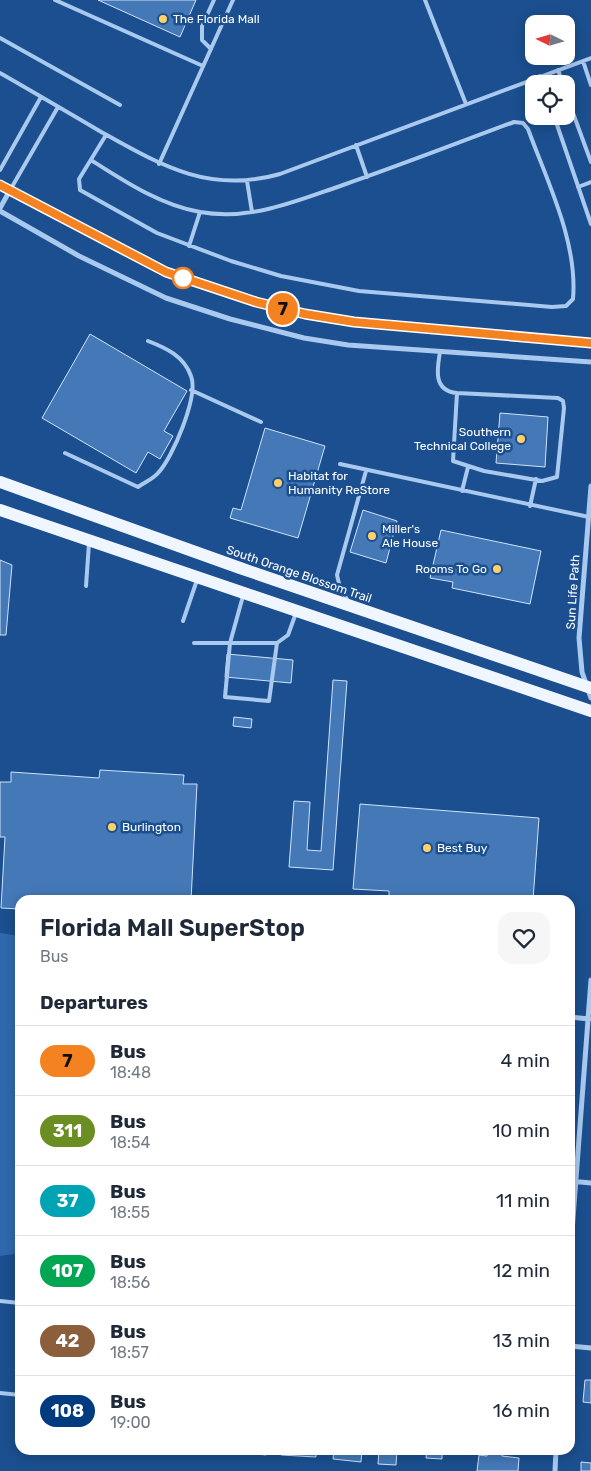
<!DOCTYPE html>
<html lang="en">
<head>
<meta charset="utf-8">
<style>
  body { margin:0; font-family:Rubik,sans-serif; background:#f6f6f7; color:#1f2937; height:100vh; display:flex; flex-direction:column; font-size:19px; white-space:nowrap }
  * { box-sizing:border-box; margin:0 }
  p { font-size:16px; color:#747a83 }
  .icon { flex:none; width:28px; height:28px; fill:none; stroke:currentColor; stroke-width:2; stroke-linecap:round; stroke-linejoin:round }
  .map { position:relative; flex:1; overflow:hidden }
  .panel { position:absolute; left:15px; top:895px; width:560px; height:560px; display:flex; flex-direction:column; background:#fff; border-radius:15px; box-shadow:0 2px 12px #0003 }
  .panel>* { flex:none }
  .badge { padding:0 10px; border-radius:16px; font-size:18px; line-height:32px }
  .needle { width:32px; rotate:275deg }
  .controls { position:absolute; left:525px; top:15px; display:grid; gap:10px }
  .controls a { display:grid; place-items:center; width:50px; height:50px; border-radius:10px; background:#fff; box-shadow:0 2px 12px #0003; font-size:25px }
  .map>.badge { position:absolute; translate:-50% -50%; box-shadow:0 0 0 2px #fff }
  h2 { padding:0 25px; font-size:19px; line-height:45px }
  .round { display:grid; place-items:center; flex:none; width:52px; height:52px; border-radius:15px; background:#f6f6f7 }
  .summary { display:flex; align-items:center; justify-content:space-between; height:85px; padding:0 25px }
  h1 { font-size:24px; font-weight:600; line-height:38px }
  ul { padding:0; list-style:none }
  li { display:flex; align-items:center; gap:15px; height:70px; padding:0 25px; border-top:1px solid #e0e1e3 }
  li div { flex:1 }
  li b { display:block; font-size:19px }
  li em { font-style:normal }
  li .badge { min-width:55px; font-weight:700; text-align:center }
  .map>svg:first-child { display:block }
</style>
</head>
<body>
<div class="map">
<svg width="591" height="1471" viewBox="0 0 591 1471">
  <rect width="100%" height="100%" fill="#1b4f8f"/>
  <path fill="#2e69ad" d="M0,933L20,936V1253L0,1256Z"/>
  <path fill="#4478b7" stroke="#cfe3fa" d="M98,0H196L180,37Z
    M90,334L187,391L164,431L173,436L160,459L148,452L136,473L42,418Z
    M500,413L548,417L545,467L496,463Z
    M265,428L325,446L298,538L230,518L233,508L241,510Z
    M363,510L397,521L386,563L350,552Z
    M441,530L541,551L530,604L452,588L453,582L430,578Z
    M0,560L12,565L6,635H0Z
    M227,654L293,660L291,683L225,677Z
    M333,680L347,681L333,870L289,867L294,801L310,802L307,850L321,851Z
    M234,717L252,719L251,728L233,726Z
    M100,770L184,775L183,784H197L191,900H20V909L1,908L5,837H0V782H11V772L99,778Z
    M360,804L539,818L533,900L470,896L469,900H389V891L353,889Z
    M585,1380H591V1403L583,1402Z
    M237,1450H266V1455L237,1452Z
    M281,1450H316V1457L281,1455Z
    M334,1450H362L361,1462L333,1459Z
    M379,1450H397L396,1465L378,1464Z
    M427,1450H442V1459L426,1458Z
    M488,1450H503L502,1456L519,1458L518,1471H477L479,1455L487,1456Z
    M581,1462L591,1463V1471H581Z"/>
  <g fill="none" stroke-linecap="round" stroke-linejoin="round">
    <path stroke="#a9c9ee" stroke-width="4" d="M55,0L203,66
      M425,0L466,104
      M0,38L120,105
      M211,49L202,40V26L214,0
      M583,61L591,85
      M558,70L563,84
      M0,73C35,93 69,113 103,133C162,166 210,194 280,174L591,58
      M540,76L542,84
      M566,94L591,162
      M554,116L591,224
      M356,145L367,177
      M91,160C124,181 160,205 200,212C251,221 296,201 343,185C401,165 457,143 514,122L523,123L528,129C547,181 578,242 573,299L566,306L552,307L359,291L281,276L231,261L157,233L80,190L79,179L106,135
      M159,164L233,0
      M0,170L41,97
      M247,181L252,212
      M578,187L591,182
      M9,192L58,107
      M189,246L200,212
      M440,352C437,369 433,391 457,393L558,398L563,401L564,408L557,477L542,481L484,471L453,461L457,393
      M191,390L261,422
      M65,453L138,487C145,482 153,479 158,473C172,459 199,396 191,376C184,356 166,348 148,341
      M340,464L589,517
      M462,491L468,467
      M530,506L536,479
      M86,586L89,543
      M243,596L230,643L225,697L269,701L277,643L288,635L296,613
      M348,601L340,588L337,575L366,471
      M183,621L197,580
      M194,643H277
      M0,1301L20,1303
      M0,1393L20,1395"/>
    <path stroke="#a9c9ee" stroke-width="5" d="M0,185L166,272L256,302L354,322L591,343
      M0,208L9,192
      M0,211L79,256L166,298L230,319L304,338L348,345L591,362
      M591,486L579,638L582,672L591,698
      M570,1017L589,1019
      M570,1181L591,1183
      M570,1258L591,980
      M570,1346L591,1348
      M555,1471L556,1450"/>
    <path stroke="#f0f6ff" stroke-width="12" d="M0,482L240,568L591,688
      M0,510L591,711"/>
  </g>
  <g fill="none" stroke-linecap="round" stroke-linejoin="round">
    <g stroke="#fff" stroke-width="11">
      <path id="line" d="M0,185L166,272L256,302L305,314L354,322L591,343"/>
    </g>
    <use href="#line" stroke="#f58220" stroke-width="8"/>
  </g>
  <g fill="#ffd166" stroke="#1b4f8f" stroke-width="2">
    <circle cx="163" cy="19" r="5"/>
    <circle cx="521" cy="439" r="5"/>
    <circle cx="278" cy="483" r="5"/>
    <circle cx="372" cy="536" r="5"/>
    <circle cx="497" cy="569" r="5"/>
    <circle cx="112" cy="827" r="5"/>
    <circle cx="427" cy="848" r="5"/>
  </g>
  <circle fill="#fff" stroke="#f58220" stroke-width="2.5" cx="183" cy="278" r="10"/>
  <g text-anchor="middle" stroke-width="5" stroke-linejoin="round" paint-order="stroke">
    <g font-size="12" fill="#fff" stroke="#1b4f8f" text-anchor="start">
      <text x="173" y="23">The Florida Mall</text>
      <text x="511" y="436" text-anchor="end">Southern<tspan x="511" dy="14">Technical College</tspan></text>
      <text x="288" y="480">Habitat for<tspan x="288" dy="14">Humanity ReStore</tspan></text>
      <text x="382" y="533">Miller's<tspan x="382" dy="14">Ale House</tspan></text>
      <text x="487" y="573" text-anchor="end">Rooms To Go</text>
      <text x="122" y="831">Burlington</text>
      <text x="437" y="852">Best Buy</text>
    </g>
    <g font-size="12" fill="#fff" stroke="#1b4f8f">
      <text transform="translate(299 574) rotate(19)" y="4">South Orange Blossom Trail</text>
      <text transform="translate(573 592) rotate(-86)" y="4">Sun Life Path</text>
    </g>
  </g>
</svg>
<div class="controls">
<a><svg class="needle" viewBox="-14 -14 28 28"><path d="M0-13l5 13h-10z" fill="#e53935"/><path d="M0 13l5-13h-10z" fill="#747a83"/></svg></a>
<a><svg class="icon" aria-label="locate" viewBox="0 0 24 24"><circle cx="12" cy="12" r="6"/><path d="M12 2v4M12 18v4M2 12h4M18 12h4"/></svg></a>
</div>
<b class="badge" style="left:283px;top:309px;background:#f58220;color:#111">7</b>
<section class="panel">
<div class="summary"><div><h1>Florida Mall SuperStop</h1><p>Bus</p></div><a class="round"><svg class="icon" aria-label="heart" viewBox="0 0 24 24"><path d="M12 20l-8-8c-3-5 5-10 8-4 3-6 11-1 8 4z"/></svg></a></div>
<h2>Departures</h2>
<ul>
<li><span class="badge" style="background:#f58220;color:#111">7</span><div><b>Bus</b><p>18:48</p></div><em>4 min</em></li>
<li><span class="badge" style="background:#6b8e23;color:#fff">311</span><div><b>Bus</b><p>18:54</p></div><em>10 min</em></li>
<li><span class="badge" style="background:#00a3b4;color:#fff">37</span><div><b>Bus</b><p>18:55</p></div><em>11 min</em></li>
<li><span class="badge" style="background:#00a651;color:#fff">107</span><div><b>Bus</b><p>18:56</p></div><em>12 min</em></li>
<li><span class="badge" style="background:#8b5e3c;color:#fff">42</span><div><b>Bus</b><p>18:57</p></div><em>13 min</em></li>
<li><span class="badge" style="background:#003b80;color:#fff">108</span><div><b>Bus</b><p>19:00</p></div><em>16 min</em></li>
</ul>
</section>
</div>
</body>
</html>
